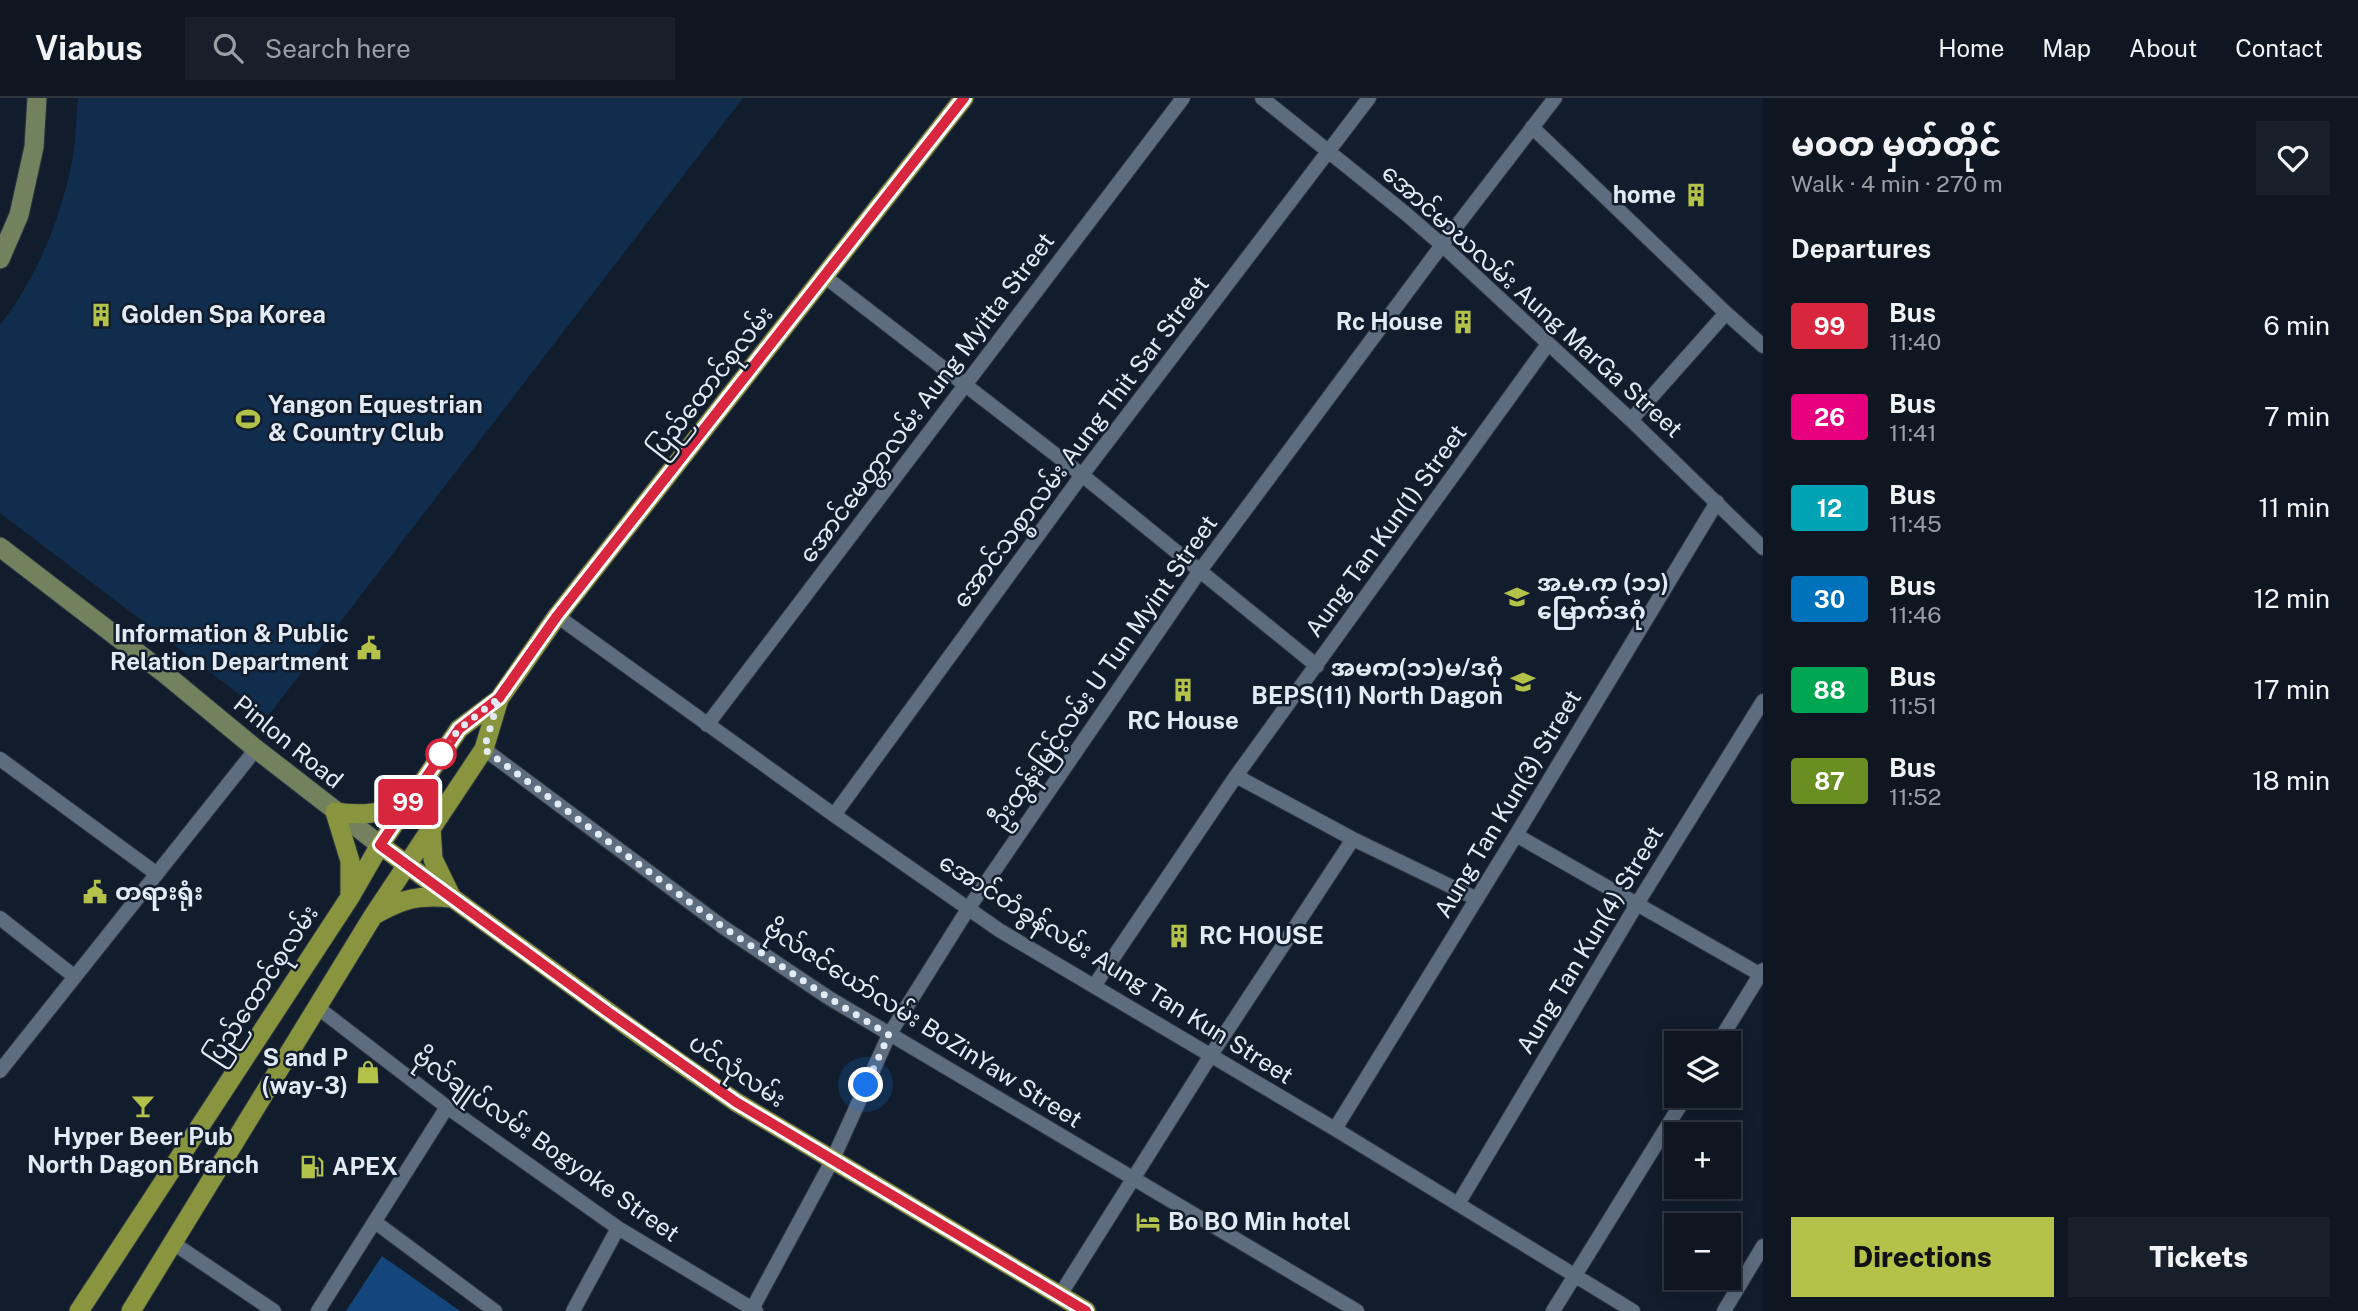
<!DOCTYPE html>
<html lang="en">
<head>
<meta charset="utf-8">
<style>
  body { margin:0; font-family:"Public Sans","Noto Sans Myanmar",sans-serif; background:#161f2a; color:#f1f3f6; height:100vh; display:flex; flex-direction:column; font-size:26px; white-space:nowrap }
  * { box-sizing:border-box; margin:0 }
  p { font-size:23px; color:#9a9fa5 }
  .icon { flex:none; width:38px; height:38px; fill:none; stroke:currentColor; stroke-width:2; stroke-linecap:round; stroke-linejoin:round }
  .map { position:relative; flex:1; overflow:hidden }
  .side { display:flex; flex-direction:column; background:#0d1621; width:595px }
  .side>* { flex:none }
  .badge { padding:0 14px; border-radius:5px; font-size:24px; line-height:46px }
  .controls { position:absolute; left:1664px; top:933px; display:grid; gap:14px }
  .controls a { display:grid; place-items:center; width:77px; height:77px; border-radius:0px; background:#0d1621; box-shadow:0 4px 18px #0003,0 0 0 2px #2d353f; font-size:35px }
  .you { position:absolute; width:35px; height:35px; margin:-18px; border:5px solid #fff; border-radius:50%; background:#1a73e8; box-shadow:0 0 0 10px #1a73e833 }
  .map>.badge { position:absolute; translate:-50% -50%; box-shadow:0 0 0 4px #fff }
  h2 { padding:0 28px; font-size:26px; line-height:63px }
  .round { display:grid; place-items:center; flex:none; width:74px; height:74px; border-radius:0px; background:#161f2a }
  .headline { display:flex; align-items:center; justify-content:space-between; height:119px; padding:0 28px }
  h1 { font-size:33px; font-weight:800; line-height:52px }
  .button { display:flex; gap:14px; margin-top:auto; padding:14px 28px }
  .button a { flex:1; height:80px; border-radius:0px; background:#b5c249; color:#111; font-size:28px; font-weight:800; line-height:80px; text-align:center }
  .button a+a { background:#161f2a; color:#f1f3f6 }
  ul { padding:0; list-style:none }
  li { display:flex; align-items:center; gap:21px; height:91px; padding:0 28px }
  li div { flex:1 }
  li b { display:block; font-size:26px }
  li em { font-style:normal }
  li .badge { min-width:77px; font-weight:700; text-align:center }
  header { display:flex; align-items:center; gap:42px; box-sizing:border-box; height:98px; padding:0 35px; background:#0d1621; border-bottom:2px solid #2d353f }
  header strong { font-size:33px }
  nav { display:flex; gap:38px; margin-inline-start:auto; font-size:24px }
  .search { width:490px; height:63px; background:#161f2a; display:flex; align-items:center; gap:18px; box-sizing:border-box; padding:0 24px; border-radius:0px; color:#9a9fa5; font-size:26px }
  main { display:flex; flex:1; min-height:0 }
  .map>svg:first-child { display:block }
</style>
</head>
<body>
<header>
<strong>Viabus</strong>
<div class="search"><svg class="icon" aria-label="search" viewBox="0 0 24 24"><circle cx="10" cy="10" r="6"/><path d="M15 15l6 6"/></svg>Search here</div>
<nav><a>Home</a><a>Map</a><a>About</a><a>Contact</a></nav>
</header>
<main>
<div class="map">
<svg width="1763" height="1213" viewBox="0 0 1763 1213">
  <rect width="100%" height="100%" fill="#111d2c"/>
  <path fill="#102d4d" d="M78,0H743L268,618L0,415V227C38,178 61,120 73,59C76,40 76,20 78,0Z"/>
  <path fill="#14467b" d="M382,1158L460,1213H346Z"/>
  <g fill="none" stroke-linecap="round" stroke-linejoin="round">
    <g stroke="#2e3541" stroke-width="16">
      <path id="minor" d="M1262,0L1405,115L1442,147L1631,322L1763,450
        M1532,29L1726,215L1763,248
        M824,178L1082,377L1317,568
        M1631,322L1726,215
        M557,518L834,717L999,832L1335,1031L1633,1213
        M707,627L1183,0
        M484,651L723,829L829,900L1357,1213
        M0,661L157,776
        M1236,678L1353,741L1477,801
        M834,717L1082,377L1369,0
        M1516,737L1763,878
        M0,820L75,879
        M1094,888L1236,678L1548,246
        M317,909L447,1009L618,1130L756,1213
        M1718,945L1763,872
        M0,973L256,651
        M1335,1031L1516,737L1717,404
        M1458,1106L1637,806L1763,603
        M375,1124L495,1213
        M173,1145L274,1213
        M1060,1197L1211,957L1353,741
        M318,1213L447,1009
        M573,1213L618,1130
        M751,1213L832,1063L889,937L968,811L1199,474L1442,147L1555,0
        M1553,1213L1686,998
        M1724,1213L1763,1148"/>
    </g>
    <g stroke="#2e3541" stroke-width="21">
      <path id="secondary" d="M0,161L19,117L34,49L37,0
        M0,449L164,575L256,651L380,747"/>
    </g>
    <g stroke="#2e3541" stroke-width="21">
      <path id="primary" d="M431,729L433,761L450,796
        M380,747L644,940L736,1004L1086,1213
        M350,798V763L335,714C360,718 380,715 404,709
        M376,816C404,800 419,797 451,800
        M79,1213L350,799L380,747L459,631L499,601L557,518L964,0
        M131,1213L373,818L484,651L499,601"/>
    </g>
    <use href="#minor" stroke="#5d6c7e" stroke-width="14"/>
    <use href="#secondary" stroke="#72815e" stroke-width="19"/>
    <use href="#primary" stroke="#88953e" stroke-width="19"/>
  </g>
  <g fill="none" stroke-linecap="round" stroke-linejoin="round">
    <g stroke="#fff" stroke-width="16">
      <path id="line" d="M964,0L557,518L499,600L459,631L380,747L608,914L736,1004L1086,1213"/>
    </g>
    <use href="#line" stroke="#d7263d" stroke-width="10"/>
    <path stroke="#e2ebf5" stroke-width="7" stroke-dasharray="0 12.6" d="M441,656L459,631L499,600L484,651L723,829L829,900L889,937L866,987"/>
  </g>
  <defs>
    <g id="building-bare" transform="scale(1.89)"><path d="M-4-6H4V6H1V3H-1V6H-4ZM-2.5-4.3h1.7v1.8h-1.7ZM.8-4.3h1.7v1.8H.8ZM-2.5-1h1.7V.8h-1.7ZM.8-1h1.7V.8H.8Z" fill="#b5c249" stroke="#111d2c" stroke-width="2.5" paint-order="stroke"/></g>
    <g id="stadium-bare" transform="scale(1.89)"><path d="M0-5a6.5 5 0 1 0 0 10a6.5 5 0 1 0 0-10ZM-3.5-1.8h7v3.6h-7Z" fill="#b5c249" stroke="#111d2c" stroke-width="2.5" paint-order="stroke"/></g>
    <g id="school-bare" transform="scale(1.89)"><path d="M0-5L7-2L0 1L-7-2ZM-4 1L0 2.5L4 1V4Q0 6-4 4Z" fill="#b5c249" stroke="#111d2c" stroke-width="2.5" paint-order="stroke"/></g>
    <g id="civic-bare" transform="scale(1.89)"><path d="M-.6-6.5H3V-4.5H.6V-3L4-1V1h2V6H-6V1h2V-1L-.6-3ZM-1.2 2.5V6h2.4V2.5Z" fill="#b5c249" stroke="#111d2c" stroke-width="2.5" paint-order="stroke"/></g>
    <g id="shop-bare" transform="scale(1.89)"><path d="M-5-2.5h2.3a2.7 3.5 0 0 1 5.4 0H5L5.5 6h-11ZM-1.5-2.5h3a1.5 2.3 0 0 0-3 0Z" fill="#b5c249" stroke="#111d2c" stroke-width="2.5" paint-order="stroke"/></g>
    <g id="bar-bare" transform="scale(1.89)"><path d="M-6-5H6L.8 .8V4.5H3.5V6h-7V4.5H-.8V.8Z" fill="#b5c249" stroke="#111d2c" stroke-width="2.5" paint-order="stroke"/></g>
    <g id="fuel-bare" transform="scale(1.89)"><path d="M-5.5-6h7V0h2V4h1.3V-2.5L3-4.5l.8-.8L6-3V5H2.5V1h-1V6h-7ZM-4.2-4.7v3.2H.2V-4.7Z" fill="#b5c249" stroke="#111d2c" stroke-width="2.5" paint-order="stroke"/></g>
    <g id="hotel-bare" transform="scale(1.89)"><path d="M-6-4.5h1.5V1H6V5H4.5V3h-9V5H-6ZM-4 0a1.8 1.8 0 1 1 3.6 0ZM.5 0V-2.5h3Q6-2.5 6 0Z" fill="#b5c249" stroke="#111d2c" stroke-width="2.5" paint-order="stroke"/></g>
  </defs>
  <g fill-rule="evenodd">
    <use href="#building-bare" x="1696" y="97"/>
    <use href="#building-bare" x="101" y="217"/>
    <use href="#building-bare" x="1463" y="224"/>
    <use href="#stadium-bare" x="248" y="321"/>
    <use href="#school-bare" x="1517" y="499"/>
    <use href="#civic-bare" x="369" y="550"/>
    <use href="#school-bare" x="1523" y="584"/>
    <use href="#building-bare" x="1183" y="592"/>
    <use href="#civic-bare" x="95" y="794"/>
    <use href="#building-bare" x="1179" y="838"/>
    <use href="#shop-bare" x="368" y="974"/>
    <use href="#bar-bare" x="143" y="1008"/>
    <use href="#fuel-bare" x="312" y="1069"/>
    <use href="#hotel-bare" x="1148" y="1124"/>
  </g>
  <circle fill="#fff" stroke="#d7263d" stroke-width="3.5" cx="441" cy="656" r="14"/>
  <g text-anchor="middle" stroke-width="5" stroke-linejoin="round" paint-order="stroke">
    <g font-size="24" font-weight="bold" fill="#e2ebf5" stroke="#111d2c" text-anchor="start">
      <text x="1676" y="105" text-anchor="end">home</text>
      <text x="121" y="225">Golden Spa Korea</text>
      <text x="1443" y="232" text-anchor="end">Rc House</text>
      <text x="268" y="315">Yangon Equestrian<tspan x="268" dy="28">&amp; Country Club</tspan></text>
      <text x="1537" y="493">အ.မ.က (၁၁)<tspan x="1537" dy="28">မြောက်ဒဂုံ</tspan></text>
      <text x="349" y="544" text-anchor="end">Information &amp; Public<tspan x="349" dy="28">Relation Department</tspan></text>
      <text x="1503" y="578" text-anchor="end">အမက(၁၁)မ/ဒဂုံ<tspan x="1503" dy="28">BEPS(11) North Dagon</tspan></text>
      <text x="1183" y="631" text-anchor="middle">RC House</text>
      <text x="115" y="802">တရားရုံး</text>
      <text x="1199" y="846">RC HOUSE</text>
      <text x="348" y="968" text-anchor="end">S and P<tspan x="348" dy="28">(way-3)</tspan></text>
      <text x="143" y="1047" text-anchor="middle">Hyper Beer Pub<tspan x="143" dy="28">North Dagon Branch</tspan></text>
      <text x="332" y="1077">APEX</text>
      <text x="1168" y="1132">Bo BO Min hotel</text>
    </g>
    <g font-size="24" fill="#e2ebf5" stroke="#111d2c">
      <text transform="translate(1532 203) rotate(42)" y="8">အောင်မာဃလမ်း Aung MarGa Street</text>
      <text transform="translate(711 284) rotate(-52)" y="8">ပြည်ထောင်စုလမ်း</text>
      <text transform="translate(927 300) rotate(-53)" y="8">အောင်မေတ္တာလမ်း Aung Myitta Street</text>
      <text transform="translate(1081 344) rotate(-53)" y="8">အောင်သစ္စာလမ်း Aung Thit Sar Street</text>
      <text transform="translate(1386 433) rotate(-54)" y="8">Aung Tan Kun(1) Street</text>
      <text transform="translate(1104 574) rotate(-55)" y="8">ဦးထွန်းမြင့်လမ်း U Tun Myint Street</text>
      <text transform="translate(288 644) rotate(39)" y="8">Pinlon Road</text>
      <text transform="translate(1508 706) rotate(-59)" y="8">Aung Tan Kun(3) Street</text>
      <text transform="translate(1590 842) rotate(-59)" y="8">Aung Tan Kun(4) Street</text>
      <text transform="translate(1116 871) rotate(32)" y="8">အောင်တံခွန်လမ်း Aung Tan Kun Street</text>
      <text transform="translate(262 887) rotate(-57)" y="8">ပြည်ထောင်စုလမ်း</text>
      <text transform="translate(923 926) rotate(32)" y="8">ဗိုလ်ဇင်ယော်လမ်း BoZinYaw Street</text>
      <text transform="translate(737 973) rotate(34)" y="8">ပင်လုံလမ်း</text>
      <text transform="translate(546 1047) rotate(35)" y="8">ဗိုလ်ချုပ်လမ်း Bogyoke Street</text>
    </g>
  </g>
</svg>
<div class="controls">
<a><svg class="icon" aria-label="layers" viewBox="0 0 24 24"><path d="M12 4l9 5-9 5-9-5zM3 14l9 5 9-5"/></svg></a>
<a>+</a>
<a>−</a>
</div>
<div class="you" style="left:866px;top:987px"></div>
<b class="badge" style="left:408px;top:704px;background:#d7263d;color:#fff">99</b>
</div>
<section class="side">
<div class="headline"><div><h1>မဝတ မှတ်တိုင်</h1><p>Walk · 4 min · 270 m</p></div><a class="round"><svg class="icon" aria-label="heart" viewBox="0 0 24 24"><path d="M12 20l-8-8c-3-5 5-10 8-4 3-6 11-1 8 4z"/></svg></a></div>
<h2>Departures</h2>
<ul>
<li><span class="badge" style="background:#d7263d;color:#fff">99</span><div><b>Bus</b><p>11:40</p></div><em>6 min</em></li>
<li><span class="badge" style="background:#e6007e;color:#fff">26</span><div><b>Bus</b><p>11:41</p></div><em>7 min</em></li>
<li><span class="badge" style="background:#00a3b4;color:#fff">12</span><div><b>Bus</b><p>11:45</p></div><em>11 min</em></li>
<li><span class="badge" style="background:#0072bc;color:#fff">30</span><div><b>Bus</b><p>11:46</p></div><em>12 min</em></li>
<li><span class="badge" style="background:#00a651;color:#fff">88</span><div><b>Bus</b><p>11:51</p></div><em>17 min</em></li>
<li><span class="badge" style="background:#6b8e23;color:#fff">87</span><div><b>Bus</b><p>11:52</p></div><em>18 min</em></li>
</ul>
<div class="button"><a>Directions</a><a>Tickets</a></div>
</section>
</main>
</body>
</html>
